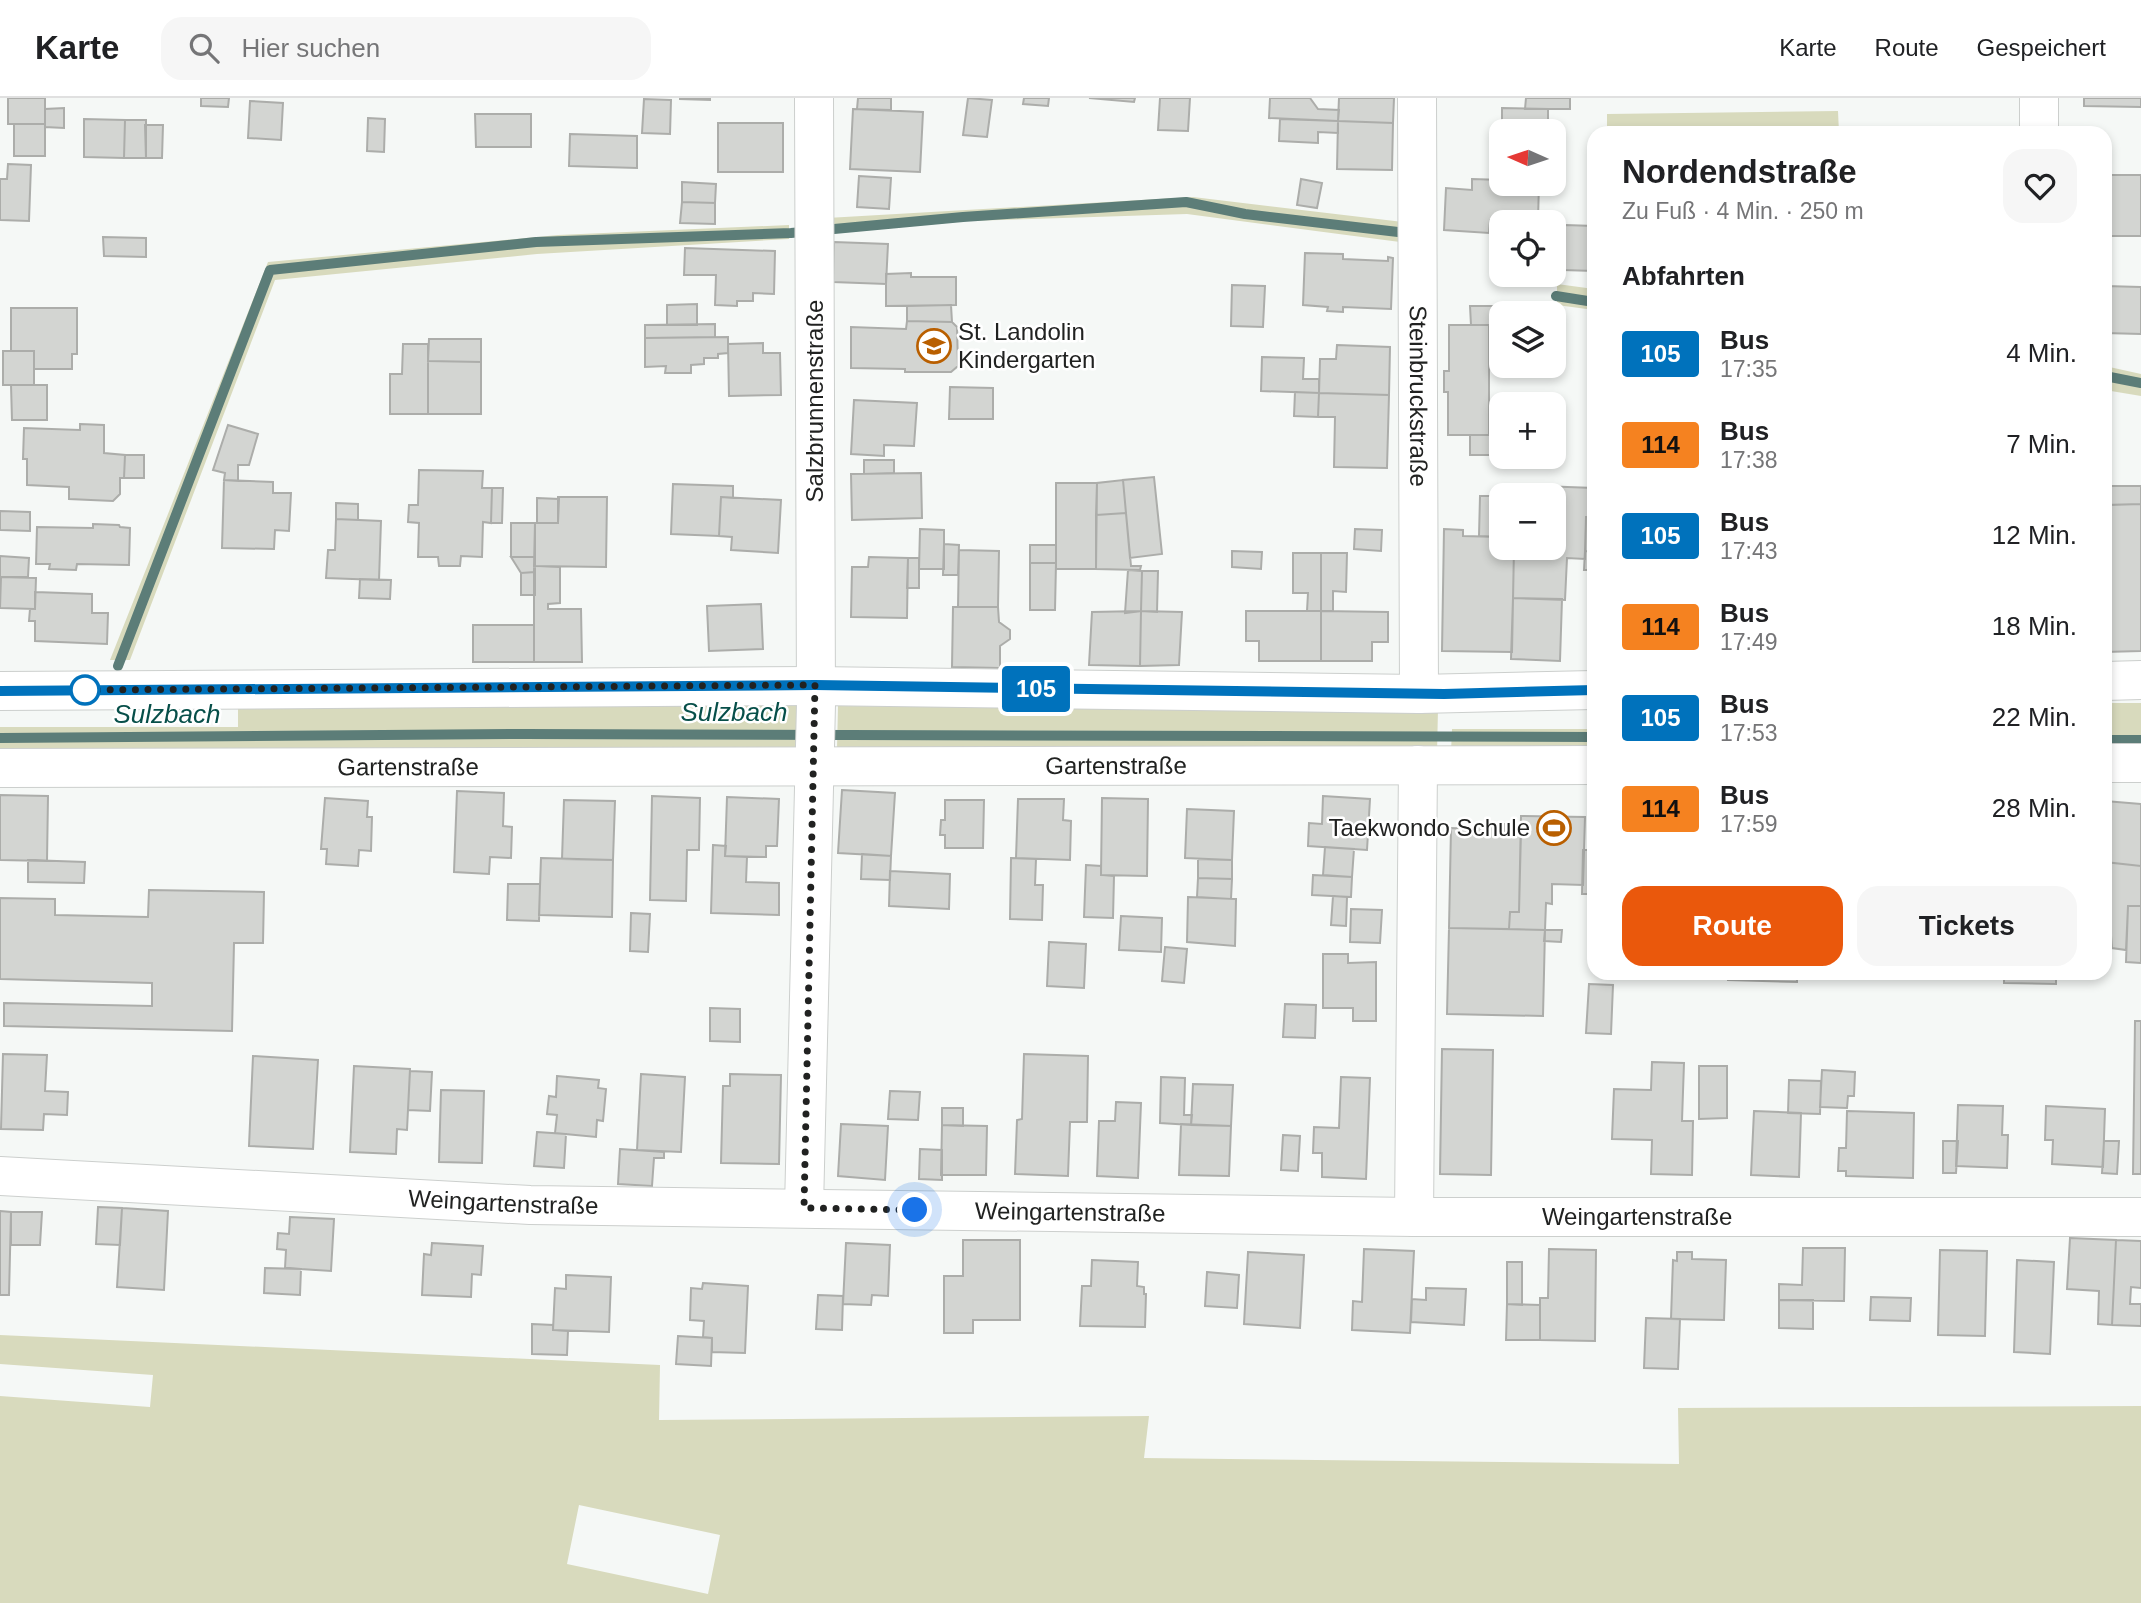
<!DOCTYPE html>
<html lang="de">
<head>
<meta charset="utf-8">
<style>
  body { margin:0; font-family:Helvetica,sans-serif; background:#f6f6f6; color:#202124; height:100vh; display:flex; flex-direction:column; font-size:26px; white-space:nowrap }
  * { box-sizing:border-box; margin:0 }
  p { font-size:23px; color:#757577 }
  .icon { flex:none; width:38px; height:38px; fill:none; stroke:currentColor; stroke-width:2; stroke-linecap:round; stroke-linejoin:round }
  .map { position:relative; flex:1; overflow:hidden }
  .side { position:absolute; left:1587px; top:28px; width:525px; height:854px; display:flex; flex-direction:column; background:#fff; border-radius:21px; box-shadow:0 4px 10px #0003 }
  .side>* { flex:none }
  .badge { padding:0 14px; border-radius:5px; font-size:24px; line-height:46px }
  .needle { width:46px; rotate:273deg }
  .fabs { position:absolute; left:1489px; top:21px; display:grid; gap:14px }
  .fabs a { display:grid; place-items:center; width:77px; height:77px; border-radius:14px; background:#fff; box-shadow:0 4px 10px #0003; font-size:35px }
  .you { position:absolute; width:35px; height:35px; margin:-18px; border:5px solid #fff; border-radius:50%; background:#1a73e8; box-shadow:0 0 0 10px #1a73e833 }
  .map>.badge { position:absolute; translate:-50% -50%; box-shadow:0 0 0 4px #fff }
  h2 { padding:0 35px; font-size:26px; line-height:63px }
  .round { display:grid; place-items:center; flex:none; width:74px; height:74px; border-radius:21px; background:#f6f6f6 }
  .summary { display:flex; align-items:center; justify-content:space-between; height:119px; padding:0 35px }
  h1 { font-size:33px; font-weight:700; line-height:52px }
  .action { display:flex; gap:14px; margin-top:auto; padding:14px 35px }
  .action a { flex:1; height:80px; border-radius:21px; background:#ea580c; color:#fff; font-size:28px; font-weight:700; line-height:80px; text-align:center }
  .action a+a { background:#f6f6f6; color:#202124 }
  ul { padding:0; list-style:none }
  li { display:flex; align-items:center; gap:21px; height:91px; padding:0 35px }
  li div { flex:1 }
  li b { display:block; font-size:26px }
  li em { font-style:normal }
  li .badge { min-width:77px; font-weight:700; text-align:center }
  header { display:flex; align-items:center; gap:42px; box-sizing:border-box; height:98px; padding:0 35px; background:#fff; border-bottom:2px solid #e0e0e0 }
  header strong { font-size:33px }
  nav { display:flex; gap:38px; margin-inline-start:auto; font-size:24px }
  .search { width:490px; height:63px; background:#f6f6f6; display:flex; align-items:center; gap:18px; box-sizing:border-box; padding:0 24px; border-radius:21px; color:#757577; font-size:26px }
  .map>svg:first-child { display:block }
</style>
</head>
<body>
<header>
<strong>Karte</strong>
<div class="search"><svg class="icon" aria-label="search" viewBox="0 0 24 24"><circle cx="10" cy="10" r="6"/><path d="M15 15l6 6"/></svg>Hier suchen</div>
<nav><a>Karte</a><a>Route</a><a>Gespeichert</a></nav>
</header>
<div class="map">
<svg width="2141" height="1505" viewBox="0 0 2141 1505">
  <rect width="100%" height="100%" fill="#f5f8f6"/>
  <path fill="#d8dabd" fill-rule="evenodd" d="M1838,13L1839,35H1607V16Z
    M1193,99L1403,124L1400,144L1187,116L967,123L828,136L827,120Z
    M789,127V141L537,156L275,182L130,562H110L268,164L558,137Z
    M1557,186L1594,191V212L1557,207Z
    M2105,268L2141,276V298L2105,292Z
    M2105,605H2141V655H2105Z
    M799,607V651L0,654V629H238V610Z
    M838,608L1438,611L1437,655L837,651Z
    M1452,631H1594V655L1451,654Z
    M0,1237L660,1267L659,1322L1149,1318L1144,1360L1679,1366L1678,1310L2141,1308V1505H0V1298L150,1309L153,1277L0,1266ZM579,1407L720,1437L708,1496L567,1466Z"/>
  <g fill="none" stroke-linecap="round" stroke-linejoin="round">
    <path stroke="#5c7d78" stroke-width="10" d="M1556,198L1594,204
      M2105,278L2141,285
      M118,568L270,172L536,144L791,135L963,119L1186,104L1245,116L1398,134
      M0,640L524,636L1594,639
      M2105,642H2141"/>
  </g>
  <path fill="#d3d5d2" stroke="#acadaa" stroke-width="2" d="M8,0H45V26H8Z
    M201,0H229L228,9L201,8Z
    M680,0H710V2L680,1Z
    M858,0H891V12L857,11Z
    M968,0L992,2L987,39L963,37Z
    M1024,0H1049L1048,8L1023,6Z
    M1089,0H1135L1134,4Z
    M1160,0H1190L1188,33L1158,32Z
    M1270,0H1310L1318,11L1339,12L1338,23L1269,20Z
    M1339,0H1394L1393,25L1338,23Z
    M1526,0H1570V11H1525Z
    M2084,0H2141V9L2084,8Z
    M644,1L671,2L670,36L642,35Z
    M250,3L283,5L281,42L248,40Z
    M64,10V30L45,29V11Z
    M1502,10L1548,11V33H1502Z
    M853,11L923,14L920,74L850,71Z
    M475,16H531V49H476Z
    M368,20L385,21L384,54L367,53Z
    M84,21L125,22L124,60L84,59Z
    M1280,21L1338,23V35L1318,34V45L1279,43Z
    M125,22H146V60H124Z
    M1338,23L1393,25L1392,72L1337,71Z
    M718,25H783V74H718Z
    M14,26H45V58H14Z
    M145,27H163L162,60H146Z
    M570,36L637,38V70L569,68Z
    M8,66L31,67L29,123L0,122V81H7Z
    M2105,77H2141V138H2105Z
    M859,78L891,80L889,111L857,109Z
    M1301,81L1322,85L1317,110L1297,107Z
    M1472,81L1502,82L1501,90L1517,91V86H1539L1538,121L1518,119V123L1490,122L1489,135L1444,132L1446,90L1472,92Z
    M682,84L716,86L715,105L682,104Z
    M682,104L715,105V126L680,125Z
    M1565,127L1594,128V173L1563,172Z
    M103,139L146,140V159L104,158Z
    M834,144L888,146L886,186L833,184Z
    M685,150L775,153L774,196L753,195V203H737V208L715,207L716,177H684Z
    M1305,155L1343,156V161L1388,163V159L1393,160L1391,211L1343,209V214L1327,213L1328,209L1303,207Z
    M911,175V179H956V207L886,208V176Z
    M1232,187L1265,188L1263,229L1231,228Z
    M2105,188L2141,189V236L2105,235Z
    M697,206V227H667V207Z
    M951,207L952,224L907,223V208Z
    M1470,208H1512V215H1502V227H1471Z
    M11,210H77V256H72V271H34V253H11Z
    M907,223L952,224L957,229L958,268L951,274H905V271L851,270V229L906,231Z
    M715,226V239L645,240V227Z
    M1449,227H1489V337H1448V294H1444V273H1449Z
    M728,239V255L718,256V260H704V266L691,267V275H665L666,268L645,269V240Z
    M429,241H481V264L428,263Z
    M763,245V255H780L781,297L729,298L728,246Z
    M403,246H428V316H390V276H402Z
    M1337,247L1390,249L1389,297L1319,295L1320,261H1336Z
    M3,253H34V287H3Z
    M1262,259L1304,260L1303,281H1319V295L1261,293Z
    M428,263L481,264V316H428Z
    M11,287H47V322H12Z
    M950,289L993,290V321H949Z
    M1295,294L1319,295L1318,319L1294,318Z
    M1319,295L1389,297L1387,370L1334,369L1335,319H1318Z
    M854,302L917,305L914,348L884,347V358L851,356Z
    M80,326L104,327V355L125,357L124,380H120V396L113,403L69,401V389L27,387V361H23L24,330L80,332Z
    M228,327L258,336L249,367H238V383L224,382L225,375L213,372Z
    M1470,337H1502V357H1470Z
    M125,357H144V380H124Z
    M864,362H894V375L864,376Z
    M419,372L483,373L482,390H492L491,425L483,424L482,459L461,458L460,468H439L438,459H418L419,425L408,424L409,407H418Z
    M921,375L922,420L852,422L851,376Z
    M1154,379L1162,456L1130,460L1123,382Z
    M224,382L273,384V395H291L289,433L275,432L274,451L222,450Z
    M1123,382L1126,415L1096,417L1097,385Z
    M1056,385H1097L1096,471H1056Z
    M673,386L733,388V400L721,399L719,438L671,436Z
    M1540,388L1594,390V419H1586L1585,461L1567,460L1565,502L1513,500L1514,450H1554V397H1540Z
    M2110,388H2141V406L2110,407Z
    M492,390H503L502,425H491Z
    M1480,398H1502V439L1479,438Z
    M558,399H607L606,469L534,468L535,425H558Z
    M721,399L781,402L778,455L731,452L732,439L719,438Z
    M537,400L559,401L558,425H537Z
    M336,405L358,406V422L336,421Z
    M2141,406V553L2105,554V407Z
    M0,413L30,414V433L0,432Z
    M1126,415L1131,468H1141L1140,472L1096,471V417Z
    M1586,419H1594V454L1585,453Z
    M336,421L381,423L379,482L326,480L328,452H335Z
    M511,425H535V459H511Z
    M93,426L119,427L120,429L130,430L129,467L77,466L76,472L49,471L50,466H36L37,429L93,430Z
    M920,431L944,432V471H919Z
    M1355,431L1382,432L1381,453L1354,451Z
    M1444,431L1463,432V438L1502,439V450H1514L1512,554L1442,553Z
    M944,446L959,447L958,477H943Z
    M1030,447H1056V465H1030Z
    M959,452L999,453L998,509H958Z
    M1232,453L1262,454L1261,471L1232,469Z
    M1585,453L1594,454V512H1588L1589,472H1584Z
    M1293,455H1321V513H1307L1308,495H1293Z
    M1321,455H1347L1346,494L1333,493V513H1321Z
    M0,458L29,460L28,479H0Z
    M511,459H535V474L521,475Z
    M869,459L908,460L907,520L851,519L852,469H868Z
    M908,460H919V490H907Z
    M1030,465H1056L1055,512H1030Z
    M534,468L560,469V505L548,506V511H581L582,564H534Z
    M1128,472L1142,473L1141,513L1125,515Z
    M1142,473H1158L1157,514L1141,513Z
    M535,474V497H521V475Z
    M1,479L36,480L35,511L0,510Z
    M360,481L391,482L390,501L359,500Z
    M35,494L92,496V515H108L107,546L35,543V523H29L30,511H35Z
    M1513,500L1562,501L1560,563L1511,561Z
    M761,506L763,551L709,553L707,508Z
    M953,509H998L999,524L1010,532V541L1000,548V570L952,569Z
    M1588,512H1594V560H1588Z
    M1141,513L1182,514L1179,567L1140,568Z
    M1141,513L1140,568L1089,567L1092,514Z
    M1246,513H1321V563H1259V543H1246Z
    M1321,513L1388,514V544H1372V563H1321Z
    M473,527H534V564H473Z
    M842,692L895,695L891,758L838,755Z
    M457,693L504,695L503,728L512,729L511,760L490,759L489,776L454,774Z
    M0,697L48,698L47,763L0,762Z
    M652,698L700,700L699,752H687L686,803L650,802Z
    M1323,698L1370,701L1367,752L1308,748L1309,725L1322,726Z
    M727,699L779,701L777,748H766V759L725,758Z
    M325,700L368,703L367,719H372L371,753L359,752L358,768L326,766L327,751H321Z
    M1102,700L1148,701L1147,778L1101,777Z
    M1018,701H1064L1063,722L1071,723L1070,762L1016,760Z
    M564,702L615,703L613,762L562,761Z
    M945,702H984L983,750H945V737H940L941,722H945Z
    M2105,703L2141,706V768L2105,764Z
    M1187,711L1234,713L1232,762L1185,760Z
    M1521,718L1585,719L1583,787L1552,786V806L1546,805L1545,832L1509,831L1510,814H1519Z
    M1476,726H1504V733H1521L1519,814H1510L1509,831L1449,830L1451,730L1476,731Z
    M713,747L726,748L725,758L747,759L746,784L779,785V817L711,815Z
    M1325,749L1354,751L1352,779L1323,777Z
    M1583,752H1594V796H1582Z
    M862,756L891,758L890,782L861,781Z
    M541,760L613,762L612,819L539,817Z
    M1011,760L1036,761L1035,787H1043L1042,822L1010,821Z
    M1198,761L1232,762V781L1198,780Z
    M28,762L85,764L84,785L28,784Z
    M2105,764L2141,768V808H2128L2126,852L2112,850Z
    M1086,767L1101,768V777L1114,778L1113,820L1084,819Z
    M890,773L950,776L949,811L889,808Z
    M1313,777L1352,779L1351,799L1312,797Z
    M1198,780L1232,781L1231,801L1197,799Z
    M2105,785L2112,850L2105,851Z
    M508,786H540L539,823L507,822Z
    M149,792L264,794L263,845H234L232,933L4,928V905L152,908V885L0,881V800L55,801V817L148,819Z
    M1333,798L1347,799L1346,828L1331,827Z
    M1188,799L1236,801L1235,848L1187,844Z
    M2128,808H2141V865L2126,864Z
    M1351,811L1382,812L1380,845L1350,844Z
    M631,815L650,816L648,854L630,853Z
    M1121,818L1162,820L1161,854L1119,852Z
    M1449,830L1545,832L1543,918L1447,916Z
    M1545,832H1562L1561,844L1544,843Z
    M1049,844L1086,846L1084,890L1047,888Z
    M1165,849L1187,851L1184,885L1162,883Z
    M1323,856H1348V865L1376,864V923H1353V910H1323Z
    M1728,875H1797V884L1728,882Z
    M2004,875H2056V886L2004,885Z
    M2069,875H2094V876L2069,878Z
    M1589,886L1613,887L1611,936L1586,935Z
    M1285,906L1316,907L1315,940L1283,939Z
    M710,910L740,911V944L710,943Z
    M2135,923H2141V1076H2133Z
    M1442,951L1493,952L1491,1077L1440,1076Z
    M3,956L47,957L45,993L68,994L67,1017L44,1016L43,1032L1,1031Z
    M1024,956L1088,958L1087,1024H1070L1068,1078L1015,1076L1017,1022L1022,1021Z
    M253,958L318,962L313,1051L249,1048Z
    M1652,964L1684,965L1682,1023H1693L1692,1077L1651,1076L1652,1042L1612,1041L1614,991L1651,992Z
    M354,968L410,971L407,1032L397,1031L396,1056L350,1054Z
    M1699,968H1727V1020L1699,1021Z
    M1822,972L1855,974L1854,998H1848L1847,1010L1820,1009Z
    M410,973L432,974L430,1013L408,1012Z
    M641,976L685,979L681,1054L637,1052Z
    M730,976L781,977L779,1066L721,1065L723,988H730Z
    M557,978L599,982L598,990L606,991L603,1023L597,1022L596,1039L555,1035L557,1017L547,1016L549,998L556,999Z
    M1161,979L1185,980L1184,1017H1192L1191,1027L1160,1025Z
    M1341,979L1370,980L1366,1081L1322,1079V1055H1313L1314,1029L1339,1030Z
    M1789,982L1821,983L1820,1016L1788,1015Z
    M1193,986L1233,987L1231,1028L1191,1027Z
    M441,992L484,993L482,1065L439,1064Z
    M890,993L920,994L918,1022L888,1021Z
    M1116,1004L1141,1005L1138,1080L1097,1078L1099,1023H1115Z
    M1958,1007L2003,1008L2002,1037H2008L2007,1070L1956,1068Z
    M2046,1008L2105,1011L2103,1069L2052,1066L2053,1042H2045Z
    M942,1010H963V1028L942,1027Z
    M1754,1013L1801,1015L1799,1079L1751,1077Z
    M1847,1013L1914,1015L1913,1080L1846,1078V1073H1838L1839,1050H1846Z
    M841,1026L888,1028L885,1082L838,1078Z
    M1181,1026L1231,1028L1229,1078L1179,1077Z
    M942,1027L987,1028L986,1077H941Z
    M537,1034L566,1036L564,1070L534,1068Z
    M1283,1037L1300,1038L1298,1073L1281,1072Z
    M1943,1043H1958L1956,1075H1943Z
    M2104,1043H2119L2117,1076L2102,1075Z
    M620,1051L664,1054V1060H654L652,1088L618,1086Z
    M920,1051L942,1052V1082L919,1081Z
    M98,1109L122,1110L120,1147L96,1146Z
    M122,1110L168,1113L164,1192L117,1189Z
    M0,1113L11,1114L9,1197H0Z
    M11,1114H42L40,1147H11Z
    M290,1119L334,1121L331,1173L285,1170L286,1152L277,1151L278,1135L289,1136Z
    M2070,1140L2116,1142L2112,1227L2098,1226L2099,1193L2067,1191Z
    M963,1142H1020V1222H973V1235H944V1178H963Z
    M2116,1142L2141,1143V1190L2131,1189L2130,1206H2141V1228L2112,1227Z
    M432,1145L483,1148L481,1177L472,1176L471,1199L422,1197L424,1156L431,1157Z
    M846,1145L890,1147L888,1198L872,1197L871,1207L843,1206Z
    M1803,1150H1845L1844,1203L1779,1202V1186L1802,1187Z
    M1364,1151L1414,1153L1410,1235L1352,1232L1353,1203L1362,1204Z
    M1549,1151L1596,1152L1595,1243L1540,1242V1200H1548Z
    M1940,1152L1987,1153L1985,1238L1938,1237Z
    M1248,1154L1304,1157L1300,1230L1244,1226Z
    M1677,1154H1692V1161L1726,1162L1724,1222L1671,1221L1673,1162L1677,1163Z
    M1092,1162L1138,1164L1137,1188L1144,1189V1196H1146L1145,1229L1080,1228L1082,1188H1091Z
    M2017,1162L2054,1164L2050,1256L2014,1254Z
    M1507,1164H1522V1207L1507,1206Z
    M265,1170L301,1171L300,1197L264,1195Z
    M1207,1174L1239,1177L1237,1210L1205,1208Z
    M566,1177L611,1179L609,1234L553,1232L555,1190L566,1191Z
    M703,1185L748,1188L745,1255L712,1254V1240L703,1239L704,1223L690,1222L691,1190L702,1191Z
    M1426,1190L1466,1191L1464,1227L1411,1224L1412,1201L1426,1202Z
    M818,1197L843,1198L842,1232L816,1231Z
    M1871,1199L1911,1200L1910,1223L1870,1222Z
    M1779,1202H1813V1231L1779,1230Z
    M1507,1206L1540,1207V1242H1506Z
    M1646,1220L1680,1221L1678,1271L1644,1270Z
    M532,1226L553,1227V1232L568,1233L567,1257L532,1256Z
    M678,1238L712,1240L711,1268L676,1266Z"/>
  <g fill="none" stroke-linecap="round" stroke-linejoin="round">
    <g stroke="#cccfcd" stroke-width="40">
      <g id="minor">
        <path id="s1" d="M1417,0L1419,596"/>
        <path d="M2039,0V35"/>
        <path d="M2105,665H2141"/>
        <path id="s2" d="M0,670L1594,667"/>
        <path id="s3" d="M0,1078L530,1107L1414,1119H2141"/>
        <path d="M804,1110L816,606L814,0"/>
        <path d="M1414,1119L1418,667"/>
      </g>
    </g>
    <g stroke="#cccfcd" stroke-width="40">
      <path id="tertiary" d="M2105,583L2141,582
        M0,593L815,588L1419,596L1594,592"/>
    </g>
    <use href="#minor" stroke="#fff" stroke-width="38"/>
    <use href="#tertiary" stroke="#fff" stroke-width="38"/>
  </g>
  <g fill="none" stroke-linecap="round" stroke-linejoin="round">
    <g stroke="#fff" stroke-width="16">
      <path id="line" d="M0,593L815,587L1444,596L1594,592"/>
    </g>
    <use href="#line" stroke="#0072bc" stroke-width="10"/>
    <path stroke="#212221" stroke-width="7" stroke-dasharray="0 12.6" d="M85,592L815,587L804,1110L915,1112"/>
  </g>
  <defs>
    <g id="school-ring" transform="scale(1.75)"><circle r="9.5" fill="#fff" stroke="#b95f00" stroke-width="1.5"/><path d="M0-5L7-2L0 1L-7-2ZM-4 1L0 2.5L4 1V4Q0 6-4 4Z" fill="#b95f00"/></g>
    <g id="stadium-ring" transform="scale(1.75)"><circle r="9.5" fill="#fff" stroke="#b95f00" stroke-width="1.5"/><path d="M0-5a6.5 5 0 1 0 0 10a6.5 5 0 1 0 0-10ZM-3.5-1.8h7v3.6h-7Z" fill="#b95f00"/></g>
  </defs>
  <g fill-rule="evenodd">
    <use href="#school-ring" x="934" y="248"/>
    <use href="#stadium-ring" x="1554" y="730"/>
  </g>
  <circle fill="#fff" stroke="#0072bc" stroke-width="3.5" cx="85" cy="592" r="14"/>
  <g text-anchor="middle" stroke-width="5" stroke-linejoin="round" paint-order="stroke">
    <g font-size="24" fill="#212221" stroke="#fff" text-anchor="start">
      <text x="958" y="242">St. Landolin<tspan x="958" dy="28">Kindergarten</tspan></text>
      <text x="1530" y="738" text-anchor="end">Taekwondo Schule</text>
    </g>
    <g font-size="24" fill="#212221" stroke="#fff">
      <text dy="8" stroke="none"><textPath href="#s1" startOffset="298">Steinbruckstraße</textPath></text>
      <text transform="translate(815 303) rotate(-90)" y="8">Salzbrunnenstraße</text>
      <text dy="8" stroke="none"><textPath href="#s2" startOffset="1116">Gartenstraße</textPath></text>
      <text dy="8" stroke="none"><textPath href="#s2" startOffset="408">Gartenstraße</textPath></text>
      <text dy="8" stroke="none"><textPath href="#s3" startOffset="504">Weingartenstraße</textPath></text>
      <text dy="8" stroke="none"><textPath href="#s3" startOffset="1071">Weingartenstraße</textPath></text>
      <text dy="8" stroke="none"><textPath href="#s3" startOffset="1638">Weingartenstraße</textPath></text>
    </g>
    <g font-size="26" font-style="italic" fill="#074f49" stroke="#fff">
      <text x="734" y="623">Sulzbach</text>
      <text x="167" y="625">Sulzbach</text>
    </g>
  </g>
</svg>
<div class="fabs">
<a><svg class="needle" viewBox="-14 -14 28 28"><path d="M0-13l5 13h-10z" fill="#e53935"/><path d="M0 13l5-13h-10z" fill="#757577"/></svg></a>
<a><svg class="icon" aria-label="locate" viewBox="0 0 24 24"><circle cx="12" cy="12" r="6"/><path d="M12 2v4M12 18v4M2 12h4M18 12h4"/></svg></a>
<a><svg class="icon" aria-label="layers" viewBox="0 0 24 24"><path d="M12 4l9 5-9 5-9-5zM3 14l9 5 9-5"/></svg></a>
<a>+</a>
<a>−</a>
</div>
<div class="you" style="left:915px;top:1112px"></div>
<b class="badge" style="left:1036px;top:591px;background:#0072bc;color:#fff">105</b>
<section class="side">
<div class="summary"><div><h1>Nordendstraße</h1><p>Zu Fuß · 4 Min. · 250 m</p></div><a class="round"><svg class="icon" aria-label="heart" viewBox="0 0 24 24"><path d="M12 20l-8-8c-3-5 5-10 8-4 3-6 11-1 8 4z"/></svg></a></div>
<h2>Abfahrten</h2>
<ul>
<li><span class="badge" style="background:#0072bc;color:#fff">105</span><div><b>Bus</b><p>17:35</p></div><em>4 Min.</em></li>
<li><span class="badge" style="background:#f58220;color:#111">114</span><div><b>Bus</b><p>17:38</p></div><em>7 Min.</em></li>
<li><span class="badge" style="background:#0072bc;color:#fff">105</span><div><b>Bus</b><p>17:43</p></div><em>12 Min.</em></li>
<li><span class="badge" style="background:#f58220;color:#111">114</span><div><b>Bus</b><p>17:49</p></div><em>18 Min.</em></li>
<li><span class="badge" style="background:#0072bc;color:#fff">105</span><div><b>Bus</b><p>17:53</p></div><em>22 Min.</em></li>
<li><span class="badge" style="background:#f58220;color:#111">114</span><div><b>Bus</b><p>17:59</p></div><em>28 Min.</em></li>
</ul>
<div class="action"><a>Route</a><a>Tickets</a></div>
</section>
</div>
</body>
</html>
